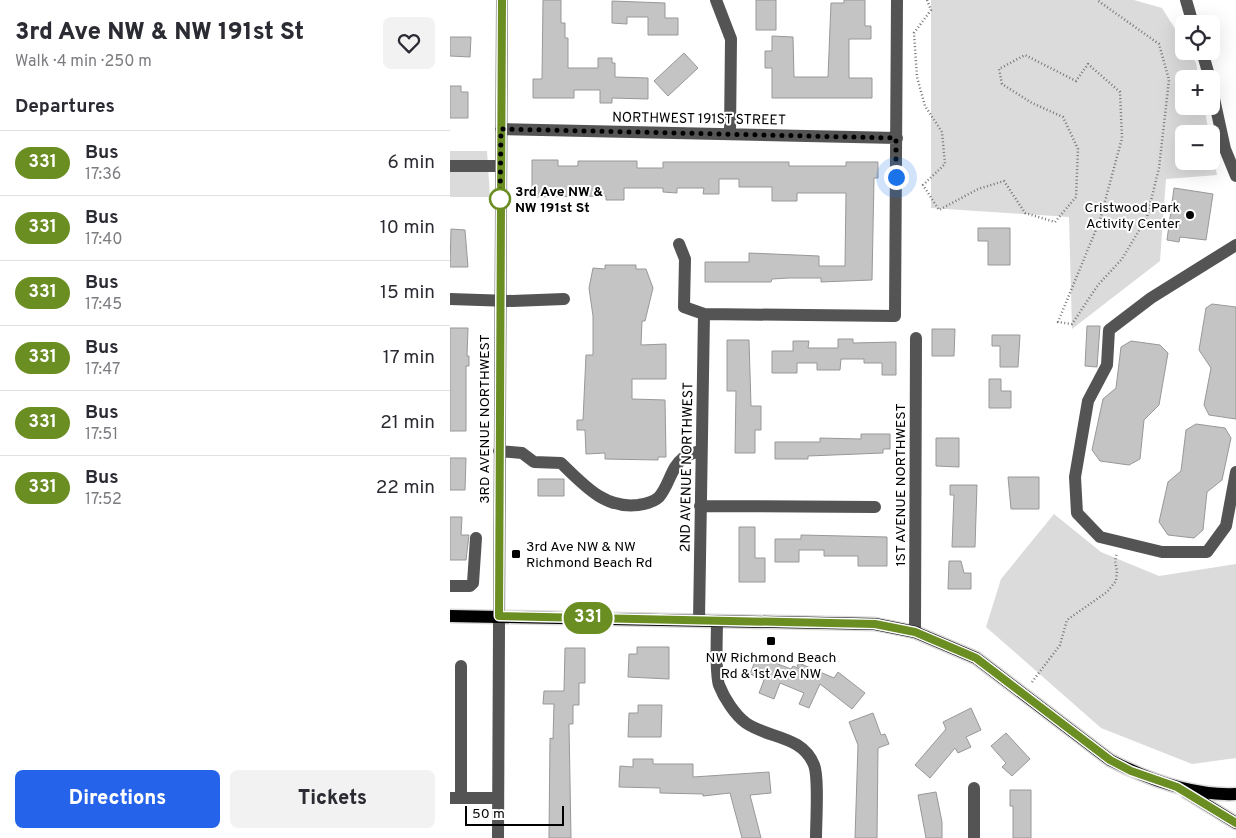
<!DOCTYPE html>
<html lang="en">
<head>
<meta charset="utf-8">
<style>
  body { margin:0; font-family:Overpass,sans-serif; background:#f2f2f3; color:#2b2b33; height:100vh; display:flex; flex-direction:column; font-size:19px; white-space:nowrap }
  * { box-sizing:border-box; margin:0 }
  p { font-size:16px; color:#7c7c81 }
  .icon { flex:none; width:28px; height:28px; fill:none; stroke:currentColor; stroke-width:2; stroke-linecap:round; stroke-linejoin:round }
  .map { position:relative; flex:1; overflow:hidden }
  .details { display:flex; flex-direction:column; background:#fff; width:450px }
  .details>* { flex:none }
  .badge { padding:0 10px; border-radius:16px; font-size:18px; line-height:32px }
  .controls { position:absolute; left:725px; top:15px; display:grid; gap:10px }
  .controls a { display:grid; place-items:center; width:45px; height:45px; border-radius:8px; background:#fff; box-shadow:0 5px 20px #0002; font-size:25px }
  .scale { position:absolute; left:15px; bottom:12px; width:99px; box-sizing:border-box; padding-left:5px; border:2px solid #000; border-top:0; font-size:14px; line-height:18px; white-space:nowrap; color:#000; -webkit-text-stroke:4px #fff; paint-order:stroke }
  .you { position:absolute; width:25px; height:25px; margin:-12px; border:4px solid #fff; border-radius:50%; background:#1a73e8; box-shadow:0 0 0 8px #1a73e833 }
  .map>.badge { position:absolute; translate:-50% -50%; box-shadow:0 0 0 2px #fff }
  h2 { padding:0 15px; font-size:19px; line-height:45px }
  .round { display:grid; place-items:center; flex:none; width:52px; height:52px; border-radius:8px; background:#f2f2f3 }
  .overview { display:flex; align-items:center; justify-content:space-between; height:85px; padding:0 15px }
  h1 { font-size:24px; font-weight:800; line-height:38px }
  .cta { display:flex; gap:10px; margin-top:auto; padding:10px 15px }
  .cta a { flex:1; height:58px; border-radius:8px; background:#2563eb; color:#fff; font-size:20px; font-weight:800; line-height:58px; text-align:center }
  .cta a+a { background:#f2f2f3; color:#2b2b33 }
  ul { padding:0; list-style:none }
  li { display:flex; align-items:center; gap:15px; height:65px; padding:0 15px; border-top:1px solid #e1e1e2 }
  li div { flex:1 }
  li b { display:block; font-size:19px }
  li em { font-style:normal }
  li .badge { min-width:55px; font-weight:700; text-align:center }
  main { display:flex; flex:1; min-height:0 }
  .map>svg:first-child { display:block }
</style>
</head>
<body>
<main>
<section class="details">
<div class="overview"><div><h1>3rd Ave NW &amp; NW 191st St</h1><p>Walk · 4 min · 250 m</p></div><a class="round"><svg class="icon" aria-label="heart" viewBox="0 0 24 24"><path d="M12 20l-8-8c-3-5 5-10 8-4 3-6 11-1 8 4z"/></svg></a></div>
<h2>Departures</h2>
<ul>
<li><span class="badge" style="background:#6b8e23;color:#fff">331</span><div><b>Bus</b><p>17:36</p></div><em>6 min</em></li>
<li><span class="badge" style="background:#6b8e23;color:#fff">331</span><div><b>Bus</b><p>17:40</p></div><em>10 min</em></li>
<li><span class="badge" style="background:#6b8e23;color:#fff">331</span><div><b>Bus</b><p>17:45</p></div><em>15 min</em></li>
<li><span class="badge" style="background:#6b8e23;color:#fff">331</span><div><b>Bus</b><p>17:47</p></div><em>17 min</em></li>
<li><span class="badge" style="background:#6b8e23;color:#fff">331</span><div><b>Bus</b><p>17:51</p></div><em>21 min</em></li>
<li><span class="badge" style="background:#6b8e23;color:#fff">331</span><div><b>Bus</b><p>17:52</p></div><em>22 min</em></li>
</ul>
<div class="cta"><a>Directions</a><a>Tickets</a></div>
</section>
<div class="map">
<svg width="786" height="838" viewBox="0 0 786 838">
  <rect width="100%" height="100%" fill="#fff"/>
  <path fill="#dbdbdb" d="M481,0H684L712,8L734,43V51H739L746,63L749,79H734V106H754L759,134H734V161H761V143L767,175L716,179L710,261L622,329L619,217L481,208Z
    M0,151H37L40,197H0Z
    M604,514L651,552L709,576L786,564V758L742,764L651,728L536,627L551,579Z"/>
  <path fill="#c4c4c4" stroke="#989898" d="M93,0H111V23H115V38H118V68H148V58H162V63H165V77L198,78V99L162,98V103H150V90H124V98H83V79H92Z
    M306,0H326V30H306Z
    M394,0H415V26H421V39H399V78H422V98H322V68H315V51H322V36L343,37L344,77H378L381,3H394Z
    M162,1L215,3V18H228V35H198V17H177V24L162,23Z
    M0,37H21L20,57L0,56Z
    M234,53L248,68L218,96L204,81Z
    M0,86H11V92H18V118H0Z
    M82,160H108V166H128V161H187V168H213V162H339V166H396V162H428V178H424L422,280L371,282V278H339L322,279L321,282H255V262H299V253L369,256V266H395L396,193H347V201H322V187H289V179H269V194H253L254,188H227V193L213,192V188H174V200H156V196L82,197Z
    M724,188L763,194L756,240L730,237L729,242L717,240Z
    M528,228H560V265H538V241H528Z
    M1,229L15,230L18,267H0Z
    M155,265H186V269H196L203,288L195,321H192L191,345L216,344V379H182V399L215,400L216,457H208V460L155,459V453L136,454L135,430H127V420H133L136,355H143V316L139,288L143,268L155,269Z
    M762,304L786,307V419L759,415L754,405L761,368L749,350L756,308Z
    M637,326H650L647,367L635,366Z
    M0,328H18L17,356H19V366H16V431H0Z
    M482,329H505L504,356H482Z
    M542,335H570L568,367H550V346H542Z
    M388,339H403V343L446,342V375H432V363H414V359H391L390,370H367V363H347V373H322V351H343V341H359L358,348H388Z
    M277,340H299L301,406H311V430H305V453H285L286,391H277Z
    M681,341L710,345L718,353L709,405L694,420L690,459L679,465L650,461L642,450L653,399L666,388L671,347Z
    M539,379H551V391H561V408H539Z
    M746,424L775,428L781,438L772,480L757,492L753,530L744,538L718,535L709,522L718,482L731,471L736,430Z
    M411,434H440V449H433V453L358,456V459H325V442H370V438L411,439Z
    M486,438H509V467L486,466Z
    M0,458H16L15,490H0Z
    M558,477H589V509H561Z
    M88,479H114V496H88Z
    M500,485H527L525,547H502L504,495H500Z
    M0,517H12L11,535H19L16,560H0Z
    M289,527H305V558H315V582H289Z
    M351,535L437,537V566H408V556H374V550H349V562H325V539H351Z
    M499,561H511L514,573H521V589H498Z
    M187,647H219V679L178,677L179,654H187Z
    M115,648H135V683H129V705H123V724H119L121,838H99L100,738L103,739L104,704H93L94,691H114Z
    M307,656L341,669L343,666L353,670L347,666L349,663L384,678L388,672L415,693L402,709L370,684L359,708L349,704L354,693L330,683L324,699L309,693L314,680L300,674Z
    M188,705H212L211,737H178L179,713H188Z
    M521,708L531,730L516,737L521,747L508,753L505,748L480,778L465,765L496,729L493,722Z
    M423,713L431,735L435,734L439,744L428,748L427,838H405L408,745L399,722Z
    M556,733L580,759L562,776L552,767L556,763L541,746Z
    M183,759H203V764H243V777L319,772L321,793L300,795L311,838H292L280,793L253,796V794L210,793V788L169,787L170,766L183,767Z
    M560,790H581V838H563V806H560Z
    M486,792L492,822V838H476L468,795Z"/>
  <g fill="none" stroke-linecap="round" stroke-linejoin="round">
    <g stroke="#dbdbdb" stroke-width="15">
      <path id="major" d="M0,616L425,624L465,632L526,658L660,760C699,780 742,796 786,794
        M736,792L786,823"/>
    </g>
    <path stroke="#767676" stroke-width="2.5" stroke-dasharray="1 2.5" stroke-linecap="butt" d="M477,0L481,10L464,33L467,77L475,106L492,132L495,164L473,185L489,210L528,189L554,181L575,213L605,222L626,197L628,149L613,117L582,103L552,84L549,69L575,55L626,81L638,64L670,92L672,138L650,220L608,322L622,324L648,285L672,259L697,217L709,168L719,80L709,44L647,0
      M582,682L610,645L617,620L657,592L666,581L667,571L665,561L667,553"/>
    <path stroke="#545454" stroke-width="12" d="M266,0L281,39L280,133
      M736,0L743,24
      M752,51L760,79
      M761,85L775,149L786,176
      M51,129L447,138
      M0,166H50
      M229,244L235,259L234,307L254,314L445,316L447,0
      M786,245L701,298L659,330L657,365L638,401L625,477L627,513L650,537L712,552H757L776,526L786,472
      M0,299L62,301L114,299
      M49,451L72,453L84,462L111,463C134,485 154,509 188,505C195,504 204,502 209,497C219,486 221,467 233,458C238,454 245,453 251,450
      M250,506L425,507
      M0,586H20L23,583L26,538
      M249,620L254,314
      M267,621C267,636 265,673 269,685C274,698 285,715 296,723C319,739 352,735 364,765C369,777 366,822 366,838
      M465,632L466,338
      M11,666V798
      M0,798H48
      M48,838L52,0
      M524,838V788"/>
    <use href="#major" stroke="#000" stroke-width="12"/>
  </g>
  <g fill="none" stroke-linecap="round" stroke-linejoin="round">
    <g stroke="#fff" stroke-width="11">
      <path id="line" d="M52,0L49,616L425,624L465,632L526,658L660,760L681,771L727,787L786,823"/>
    </g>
    <use href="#line" stroke="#6b8e23" stroke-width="8"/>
    <path stroke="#000" stroke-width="5" stroke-dasharray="0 9" d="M50,199L51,129L446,138V177"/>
  </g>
  <circle fill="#fff" stroke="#6b8e23" stroke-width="2.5" cx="50" cy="199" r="10"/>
  <g fill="#000" stroke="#fff" stroke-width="2">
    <circle cx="740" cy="215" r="5"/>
    <rect x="61" y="549" width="10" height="10" rx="2.5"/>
    <rect x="316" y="636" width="10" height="10" rx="2.5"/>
  </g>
  <g text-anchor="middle" stroke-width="4" stroke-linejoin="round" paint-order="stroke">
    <g font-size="14" fill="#000" stroke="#fff">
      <text transform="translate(249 118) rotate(1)" y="5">NORTHWEST 191ST STREET</text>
      <text transform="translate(34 419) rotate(-90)" y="5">3RD AVENUE NORTHWEST</text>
      <text transform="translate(236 467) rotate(-89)" y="5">2ND AVENUE NORTHWEST</text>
      <text transform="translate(450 485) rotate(-90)" y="5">1ST AVENUE NORTHWEST</text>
    </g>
    <g font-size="14" font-weight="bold" fill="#000" stroke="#fff" text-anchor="start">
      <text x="65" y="196">3rd Ave NW &amp;<tspan x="65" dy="16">NW 191st St</tspan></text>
    </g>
    <g font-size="14" fill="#000" stroke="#fff" text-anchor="end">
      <text x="730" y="212">Cristwood Park<tspan x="730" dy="16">Activity Center</tspan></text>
      <text x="76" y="551" text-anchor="start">3rd Ave NW &amp; NW<tspan x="76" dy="16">Richmond Beach Rd</tspan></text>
      <text x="321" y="662" text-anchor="middle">NW Richmond Beach<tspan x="321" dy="16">Rd &amp; 1st Ave NW</tspan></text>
    </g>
  </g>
</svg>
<div class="controls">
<a><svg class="icon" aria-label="locate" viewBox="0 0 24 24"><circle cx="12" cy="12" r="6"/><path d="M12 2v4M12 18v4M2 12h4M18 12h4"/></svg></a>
<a>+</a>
<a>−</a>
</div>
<div class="scale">50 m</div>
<div class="you" style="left:446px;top:177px"></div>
<b class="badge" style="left:138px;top:618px;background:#6b8e23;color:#fff">331</b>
</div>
</main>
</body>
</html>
